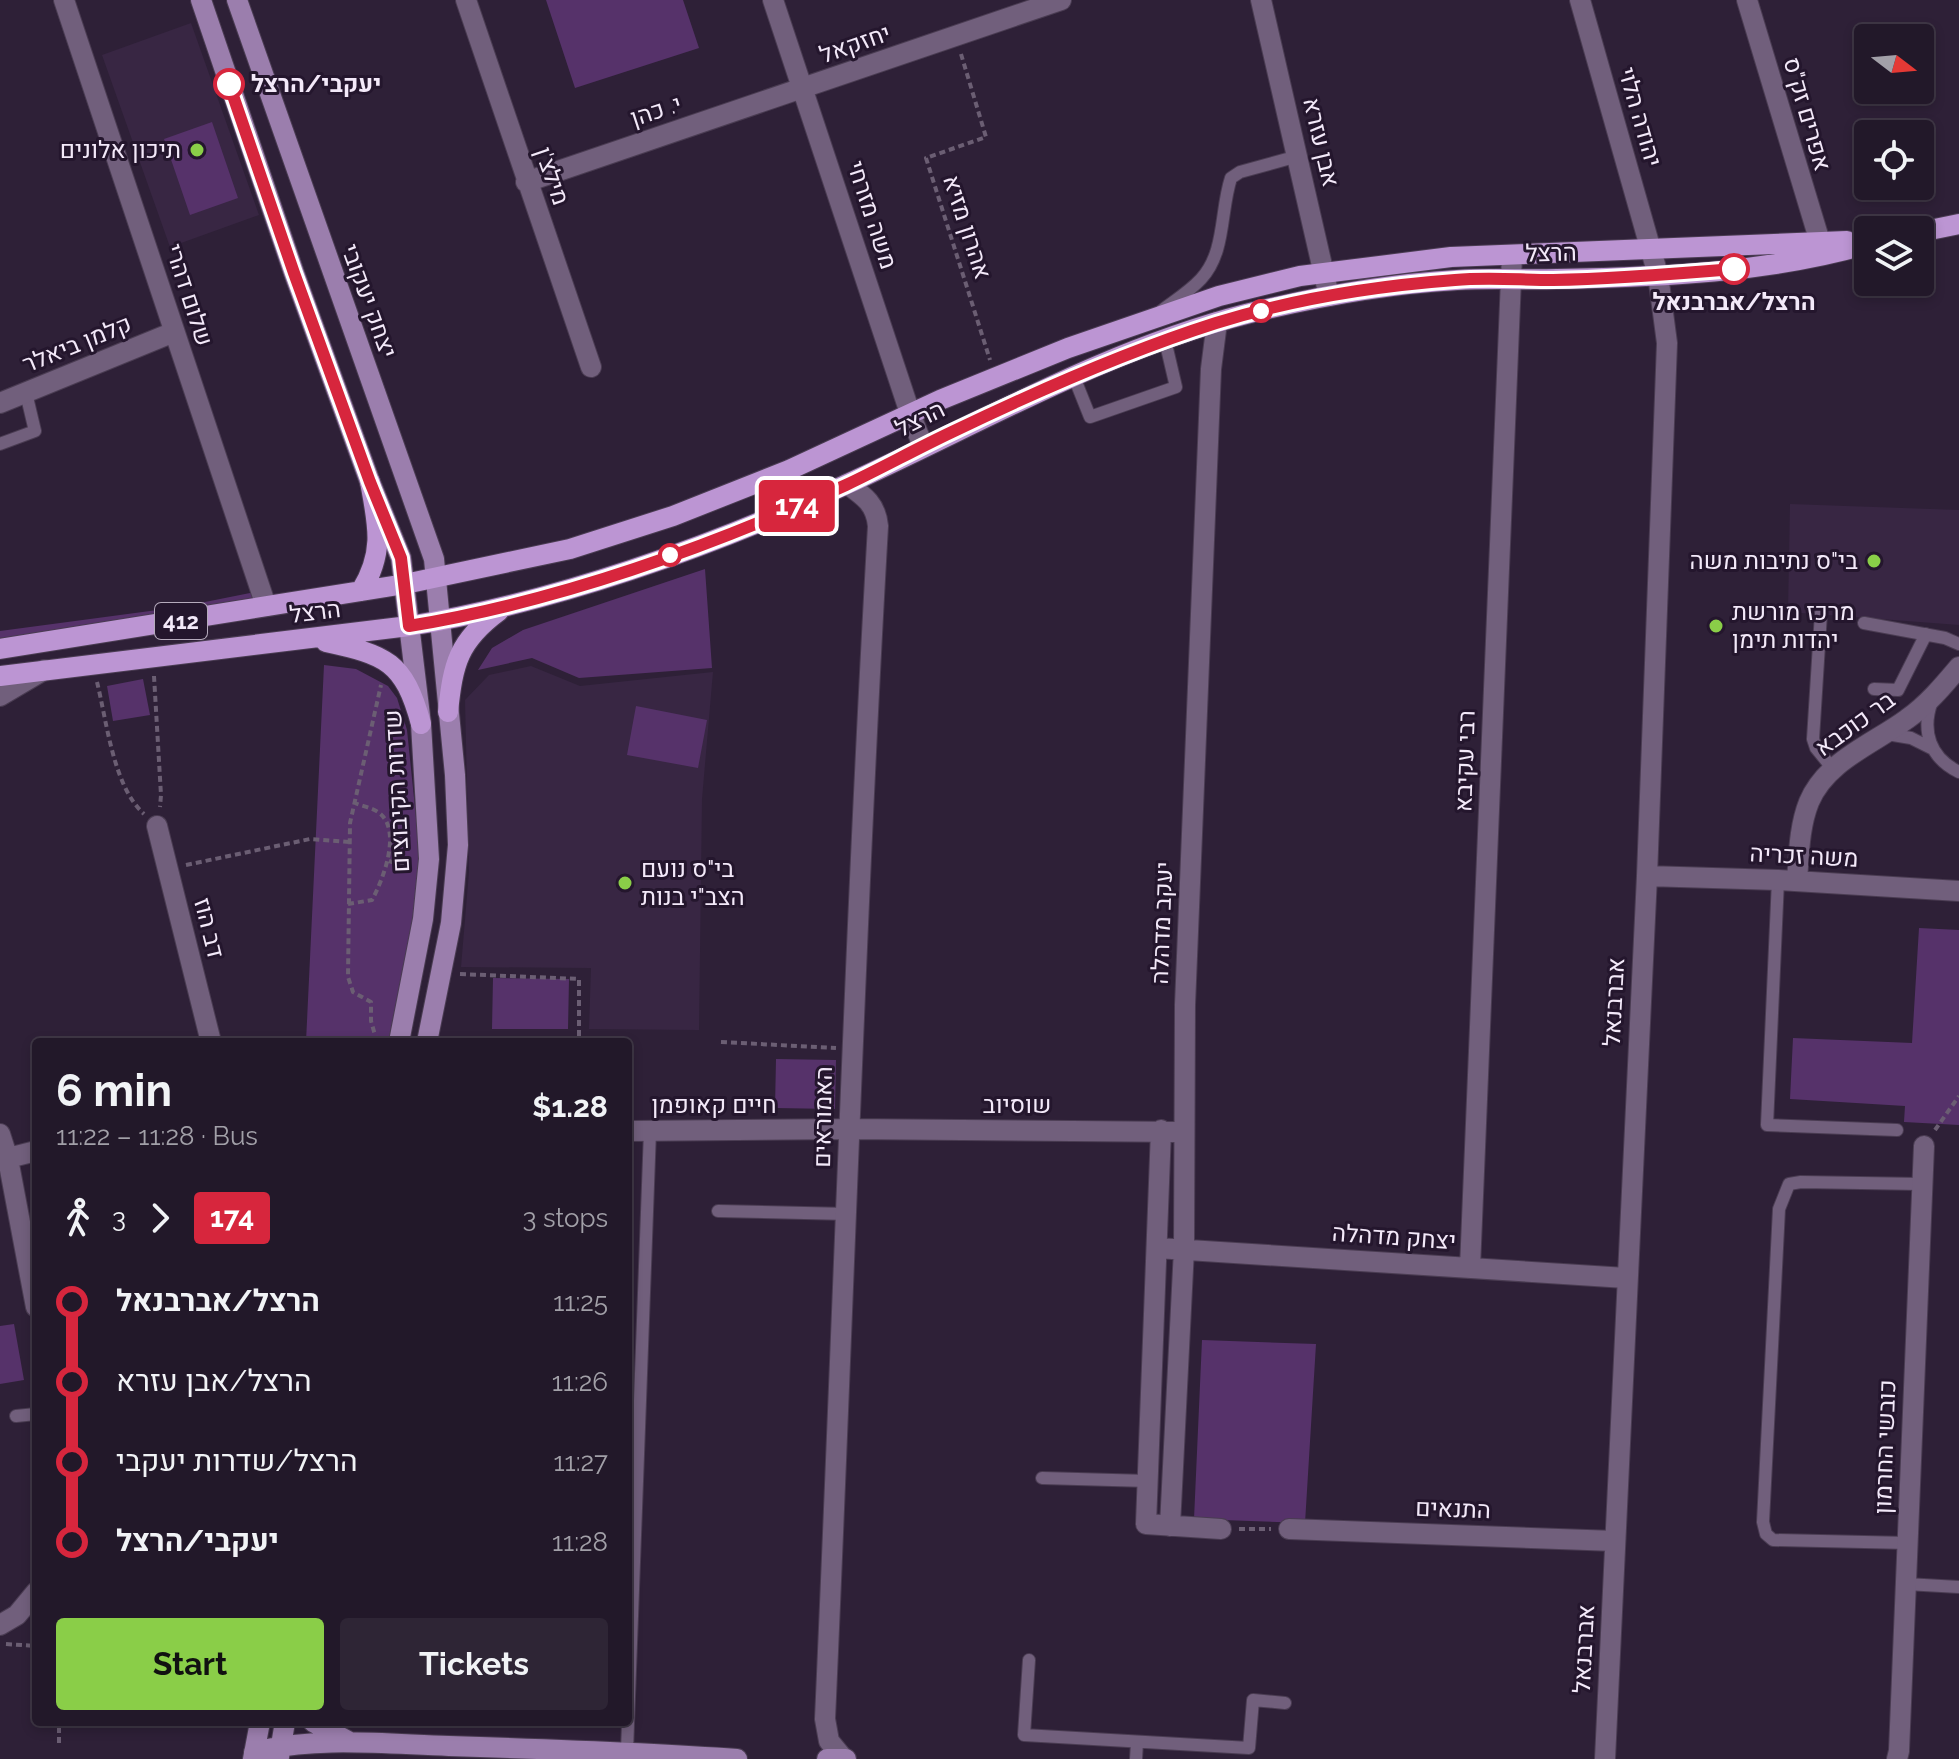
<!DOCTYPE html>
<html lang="en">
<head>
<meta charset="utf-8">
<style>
  body { margin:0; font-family:Raleway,Heebo,sans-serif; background:#2e2535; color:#f1f3f6; height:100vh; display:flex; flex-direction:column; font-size:30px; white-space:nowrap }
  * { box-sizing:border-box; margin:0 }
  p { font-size:26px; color:#a2a0a8 }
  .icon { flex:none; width:44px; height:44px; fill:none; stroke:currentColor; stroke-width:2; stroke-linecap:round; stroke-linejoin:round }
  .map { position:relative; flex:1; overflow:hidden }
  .details { position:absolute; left:32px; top:1038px; width:600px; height:688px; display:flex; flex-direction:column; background:#221829; border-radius:8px; box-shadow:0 4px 12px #0003,0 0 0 2px #3f3746 }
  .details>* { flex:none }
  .badge { padding:0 16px; border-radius:6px; font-size:28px; line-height:52px }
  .needle { width:52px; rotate:106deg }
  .tools { position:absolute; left:1854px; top:24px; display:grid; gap:16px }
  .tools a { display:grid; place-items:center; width:80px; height:80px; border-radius:8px; background:#221829; box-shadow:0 4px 12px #0003,0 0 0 2px #3f3746; font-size:40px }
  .map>.badge { position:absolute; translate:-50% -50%; box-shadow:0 0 0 4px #fff }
  .legs { display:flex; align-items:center; gap:12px; height:88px; padding:0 24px; font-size:26px }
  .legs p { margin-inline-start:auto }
  .overview { display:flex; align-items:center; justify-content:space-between; height:136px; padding:0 24px }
  h1 { font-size:44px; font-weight:700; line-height:60px }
  .primary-button { display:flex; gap:16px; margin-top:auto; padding:16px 24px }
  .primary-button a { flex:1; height:92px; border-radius:8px; background:#8ace48; color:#111; font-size:32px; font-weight:700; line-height:92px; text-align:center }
  .primary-button a+a { background:#2e2535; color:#f1f3f6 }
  ul { padding:0 24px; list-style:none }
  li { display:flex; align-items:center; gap:28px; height:80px; font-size:30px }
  li i { display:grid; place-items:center; width:12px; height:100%; margin:0 10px; background:currentColor }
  li i::after { content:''; width:20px; height:20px; margin:-10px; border:6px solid; border-radius:50%; background:#221829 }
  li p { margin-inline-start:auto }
  li:first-child i { background:linear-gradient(#0000 50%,currentColor 0) }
  li:last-child i { background:linear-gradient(currentColor 50%,#0000 0) }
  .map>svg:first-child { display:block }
</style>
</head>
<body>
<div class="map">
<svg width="1959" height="1759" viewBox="0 0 1959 1759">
  <rect width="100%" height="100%" fill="#2e2037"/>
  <path fill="#382643" d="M191,23L259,215L170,247L102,55Z
    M1790,504L1959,510V625L1788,612Z
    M531,666L580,686L713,672L702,799L699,1030L589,1029L591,968L461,967L469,872L465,700L489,675Z"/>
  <path fill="#56326a" d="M546,0H683L699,48L575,88Z
    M212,122L238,198L190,215L164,139Z
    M705,569L712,668L579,678L532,658L478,670L492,648L523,630Z
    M255,592L257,600L0,642V631L180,607Z
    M324,665L356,669L388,686L397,698L407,730L420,856L415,913L391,1042H306Z
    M143,679L150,715L113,721L107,686Z
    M636,706L707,720L698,768L627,755Z
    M1919,928L1959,930V1125L1904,1122L1905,1106L1790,1099L1793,1038L1912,1043Z
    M493,978L569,979L568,1029H492Z
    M776,1059L836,1060L835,1109L775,1108Z
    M14,1324L24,1380L0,1384V1326Z
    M1202,1340L1316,1344L1305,1523L1194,1519Z"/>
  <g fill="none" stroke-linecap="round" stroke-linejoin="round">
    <g stroke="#4a3c52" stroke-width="14">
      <path id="lane" d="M1161,311C1174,301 1189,292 1201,279C1226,252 1220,211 1231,178L1240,172L1298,156
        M1074,377L1090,417L1176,387L1165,340
        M0,444L35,431L26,393
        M1821,613L1813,739L1816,748L1833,769
        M1864,623L1945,638L1959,644
        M1874,689L1898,690L1926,634
        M1932,701C1921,731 1930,758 1959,772
        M1887,734L1911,738L1933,749
        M1778,880L1767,1125L1897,1130
        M718,1211L848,1214
        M16,1416L36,1414
        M1042,1478L1148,1481
        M1908,1543L1773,1540L1766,1534L1763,1522L1779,1209L1789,1184L1801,1182L1921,1184
        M1906,1584L1959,1587
        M1029,1660L1024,1735L1249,1748L1253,1700L1285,1703
        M627,1751L650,1131
        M1136,1759L1137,1742"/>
    </g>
    <g stroke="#4a3c52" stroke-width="22">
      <path id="street" d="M64,0L266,606
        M466,0L591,367
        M773,0L911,416L923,446
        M1261,0L1329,296
        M1580,0L1658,275L1667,343L1647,876L1605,1759
        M1747,0L1820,242
        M526,182L1061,0
        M0,403L174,332
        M0,696L44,670
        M157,826L211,1042
        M1647,876L1778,880L1959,891
        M1797,881C1799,855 1799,827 1809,802C1826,761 1873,744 1907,719C1927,705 1943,686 1959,667
        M1161,1130L1146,1524L1221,1529
        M628,1131L849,1129L1184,1132
        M0,1134L8,1159L36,1307
        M0,1160L36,1151
        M1157,1248L1626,1278
        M1470,1268L1512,255
        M1170,1526L1184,1249L1185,1005L1211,369L1217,322
        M1289,1529L1615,1541
        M0,1625L17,1615L36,1592
        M843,1758L829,1741L825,1719C843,1321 855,924 878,526C876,504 864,496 847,484
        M1897,1759L1899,1751L1924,1146"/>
    </g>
    <g stroke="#4a3c52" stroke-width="22">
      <path id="secondary" d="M201,0L294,273L370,482L401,558L421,724L429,859L423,919L399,1042
        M237,0L434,559L455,775L458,845L451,923L427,1042
        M313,1722L348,1741
        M254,1752C316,1736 386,1744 449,1746C545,1749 641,1752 737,1759
        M279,1757L285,1722
        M253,1759L260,1722
        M827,1759H846"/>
    </g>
    <g stroke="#4a3c52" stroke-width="22">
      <path id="primary" d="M1920,232L1959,224
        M361,591C385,552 378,525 370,482
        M326,642C386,655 404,661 421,724
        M0,649L405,584L570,549L673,516L789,470L940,400L1068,348L1219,296L1300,276L1451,257L1847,241
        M0,676L409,626C556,602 710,547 845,485C977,425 1105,350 1246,314C1315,297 1386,284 1457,280C1491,278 1524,280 1557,279C1661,277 1767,273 1868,244
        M448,712C453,664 458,641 499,611"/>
    </g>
    <path stroke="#6b5e73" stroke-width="4" stroke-dasharray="6 4" stroke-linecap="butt" d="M961,54L986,137L926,158L990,360
      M154,676L161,795L160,807
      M97,682C107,722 113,786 144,814
      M389,861L409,868
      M186,865L310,839L350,842
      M348,904L372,900C383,880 403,829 378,812C372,808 362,806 355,803
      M460,974L579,979V1042
      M377,1042L371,1021V1002L353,992L348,977L350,823L381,685
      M721,1042L836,1048
      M1935,1130L1959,1096
      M1239,1529H1271
      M6,1644L36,1646
      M59,1743V1722"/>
    <use href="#lane" stroke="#715f7c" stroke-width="12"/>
    <use href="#street" stroke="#715f7c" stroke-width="20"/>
    <use href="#secondary" stroke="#9b7ead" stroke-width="20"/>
    <use href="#primary" stroke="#bc95d3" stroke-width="20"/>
  </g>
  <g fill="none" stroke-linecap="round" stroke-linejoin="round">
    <g stroke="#fff" stroke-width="18">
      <path id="line-1" d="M229,84L294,273L370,482L401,558L409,626C556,602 710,547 846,485C882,468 916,449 952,432C1037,391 1125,352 1216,323C1293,299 1375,286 1455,280C1488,277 1520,280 1553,280C1613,279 1674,274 1734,269"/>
    </g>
    <use href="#line-1" stroke="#d7263d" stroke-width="12"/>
  </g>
  <g fill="#fff" stroke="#d7263d" stroke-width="4">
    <circle cx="229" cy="84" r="14"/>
    <circle cx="1734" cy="269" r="14"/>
    <circle cx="1261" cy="311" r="10"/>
    <circle cx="670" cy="555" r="10"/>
  </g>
  <g fill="#8ace48" stroke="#24162d" stroke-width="3">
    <circle cx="197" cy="150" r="8"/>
    <circle cx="1874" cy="561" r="8"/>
    <circle cx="1716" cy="626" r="8"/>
    <circle cx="625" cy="883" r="8"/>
  </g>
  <g text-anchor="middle" stroke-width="6" stroke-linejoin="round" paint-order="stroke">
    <rect fill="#24162d" stroke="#b5aabc" stroke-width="2" x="155" y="603" width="52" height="36" rx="6"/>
    <g font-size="22" font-weight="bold" fill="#f3e9f9">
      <text x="181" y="629">412</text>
    </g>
    <g font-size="24" fill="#f3e9f9" stroke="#24162d">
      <text transform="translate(855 44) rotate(-19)" y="8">יחזקאל</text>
      <text transform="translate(656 111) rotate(-18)" y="8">י. כהן</text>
      <text transform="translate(1807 114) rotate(74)" y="8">אפרים זק"ס</text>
      <text transform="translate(1640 117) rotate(74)" y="8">יהודה הלוי</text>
      <text transform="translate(1321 142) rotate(77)" y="8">אבן עזרא</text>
      <text transform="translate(552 176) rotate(71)" y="8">מילצ'ן</text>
      <text transform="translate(872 215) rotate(72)" y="8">משה מזרחי</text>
      <text transform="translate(967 227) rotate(72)" y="8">אהרון מזיא</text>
      <text transform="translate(1551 253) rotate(-1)" y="8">הרצל</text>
      <text transform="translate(189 295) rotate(72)" y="8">שלום דהרי</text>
      <text transform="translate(369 301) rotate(70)" y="8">יצחק יעקובי</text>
      <text transform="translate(77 344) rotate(-22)" y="8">קלמן ביאלר</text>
      <text transform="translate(920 419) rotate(-26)" y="8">הרצל</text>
      <text transform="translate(315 612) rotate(-7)" y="8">הרצל</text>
      <text transform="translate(1855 724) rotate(-36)" y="8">בר כוכבא</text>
      <text transform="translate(1465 761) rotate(-88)" y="8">רבי עקיבא</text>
      <text transform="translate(397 791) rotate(-93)" y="8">שדרות הקיבוצים</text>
      <text transform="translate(1804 856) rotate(3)" y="8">משה זכריה</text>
      <text transform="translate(1162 923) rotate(-88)" y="8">יעקב מדהלה</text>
      <text transform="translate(209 928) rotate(76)" y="8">דב הוז</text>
      <text transform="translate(1614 1002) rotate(-87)" y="8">אברבנאל</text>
      <text x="714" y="1113">חיים קאופמן</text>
      <text x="1017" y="1113">שוסיוב</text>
      <text transform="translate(823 1117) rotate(-89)" y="8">האמוראים</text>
      <text transform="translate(1394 1237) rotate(4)" y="8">יצחק מדהלה</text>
      <text transform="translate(1885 1447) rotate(-88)" y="8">כובשי החרמון</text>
      <text transform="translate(1453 1509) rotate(2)" y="8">התנאים</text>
      <text transform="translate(1584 1649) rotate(-87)" y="8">אברבנאל</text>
    </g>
    <g font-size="24" font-weight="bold" fill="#f3e9f9" stroke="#24162d" text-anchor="start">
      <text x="251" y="92">יעקבי/הרצל</text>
      <text x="1734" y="310" text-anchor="middle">הרצל/אברבנאל</text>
    </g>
    <g font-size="24" fill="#f3e9f9" stroke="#24162d" text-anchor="end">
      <text x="181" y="158">תיכון אלונים</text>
      <text x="1858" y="569">בי"ס נתיבות משה</text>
      <text x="1732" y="620" text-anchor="start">מרכז מורשת<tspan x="1732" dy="28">יהדות תימן</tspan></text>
      <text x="641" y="877" text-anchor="start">בי"ס נועם<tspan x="641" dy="28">הצב"י בנות</tspan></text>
    </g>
  </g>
</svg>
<div class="tools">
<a><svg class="needle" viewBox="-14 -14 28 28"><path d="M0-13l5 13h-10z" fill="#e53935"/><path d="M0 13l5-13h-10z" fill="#a2a0a8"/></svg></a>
<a><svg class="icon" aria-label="locate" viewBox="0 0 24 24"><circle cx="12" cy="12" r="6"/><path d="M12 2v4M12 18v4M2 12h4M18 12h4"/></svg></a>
<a><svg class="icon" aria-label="layers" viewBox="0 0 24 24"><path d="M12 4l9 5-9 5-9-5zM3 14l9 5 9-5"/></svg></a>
</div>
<b class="badge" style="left:797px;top:506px;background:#d7263d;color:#fff">174</b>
<section class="details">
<div class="overview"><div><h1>6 min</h1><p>11:22 – 11:28 · Bus</p></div><b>$1.28</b></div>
<div class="legs"><svg class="icon" aria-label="walk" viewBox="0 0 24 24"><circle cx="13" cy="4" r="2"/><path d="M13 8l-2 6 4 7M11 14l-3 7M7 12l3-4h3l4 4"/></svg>3<svg class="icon" aria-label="forward" viewBox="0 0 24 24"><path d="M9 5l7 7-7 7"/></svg><b class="badge" style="background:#d7263d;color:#fff">174</b><p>3 stops</p></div>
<ul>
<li><i style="color:#d7263d"></i><b>הרצל/אברבנאל</b><p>11:25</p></li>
<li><i style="color:#d7263d"></i><span>הרצל/אבן עזרא</span><p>11:26</p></li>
<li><i style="color:#d7263d"></i><span>הרצל/שדרות יעקבי</span><p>11:27</p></li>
<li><i style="color:#d7263d"></i><b>יעקבי/הרצל</b><p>11:28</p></li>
</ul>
<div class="primary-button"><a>Start</a><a>Tickets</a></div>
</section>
</div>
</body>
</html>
